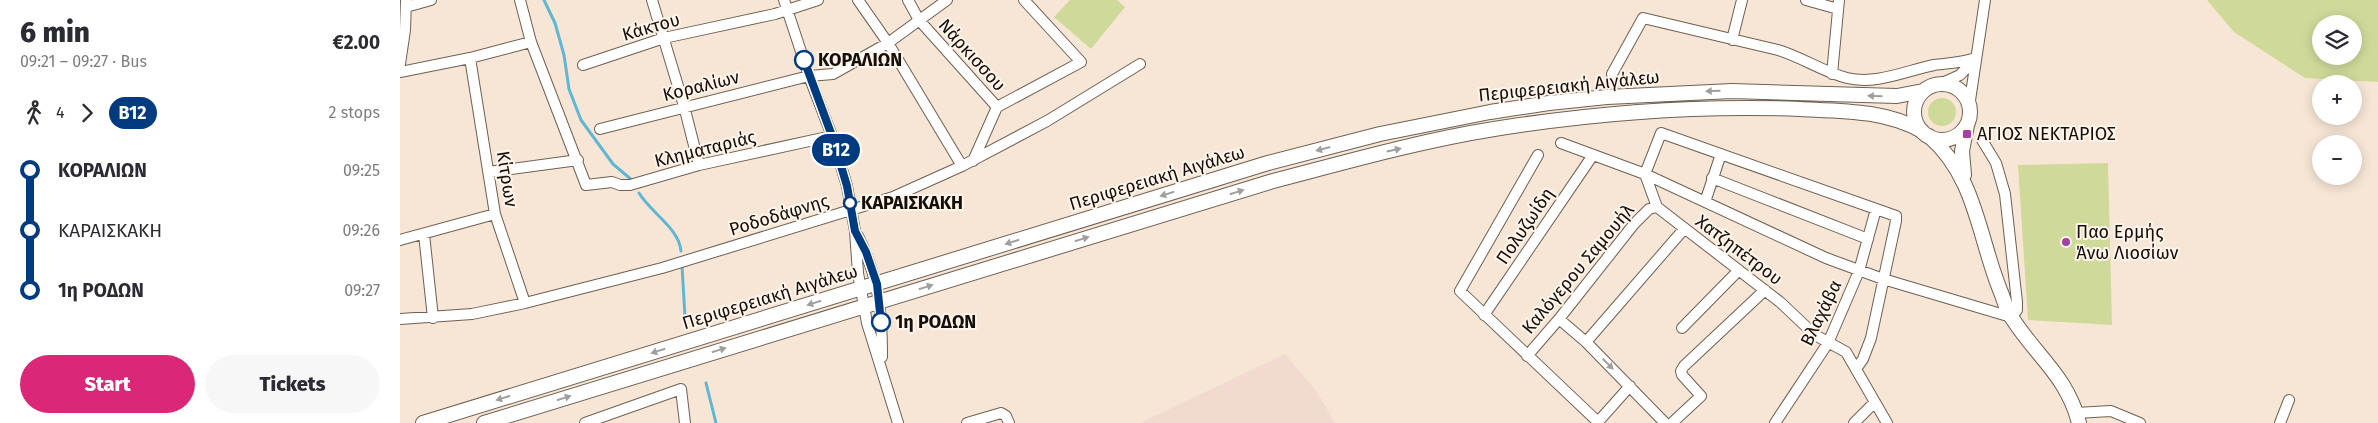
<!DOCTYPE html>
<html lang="en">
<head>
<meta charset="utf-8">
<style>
  body { margin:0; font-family:"Fira Sans",sans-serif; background:#f7f7f7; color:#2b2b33; height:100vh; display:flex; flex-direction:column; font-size:19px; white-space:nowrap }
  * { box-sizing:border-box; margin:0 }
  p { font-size:16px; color:#7c7c81 }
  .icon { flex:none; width:28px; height:28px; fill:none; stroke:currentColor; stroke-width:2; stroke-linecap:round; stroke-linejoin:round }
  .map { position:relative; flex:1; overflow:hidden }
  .sheet { display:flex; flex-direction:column; background:#fff; width:400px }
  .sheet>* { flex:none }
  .badge { padding:0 10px; border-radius:16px; font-size:18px; line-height:32px }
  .buttons { position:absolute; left:1912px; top:15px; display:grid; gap:10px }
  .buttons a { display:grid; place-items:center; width:50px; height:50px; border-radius:50%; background:#fff; box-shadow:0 2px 12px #0003; font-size:25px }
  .map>.badge { position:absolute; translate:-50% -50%; box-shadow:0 0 0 2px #fff }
  .legs { display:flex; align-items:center; gap:8px; height:55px; padding:0 20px; font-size:16px }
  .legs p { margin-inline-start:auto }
  .head { display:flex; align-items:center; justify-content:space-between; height:85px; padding:0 20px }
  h1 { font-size:28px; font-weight:800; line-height:38px }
  .button { display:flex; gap:10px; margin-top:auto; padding:10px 20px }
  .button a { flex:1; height:58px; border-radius:30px; background:#db2777; color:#fff; font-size:20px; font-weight:800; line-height:58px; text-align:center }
  .button a+a { background:#f7f7f7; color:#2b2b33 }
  ul { padding:0 20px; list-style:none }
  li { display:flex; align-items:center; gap:18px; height:60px; font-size:19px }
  li i { display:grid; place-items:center; width:8px; height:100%; margin:0 6px; background:currentColor }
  li i::after { content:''; width:12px; height:12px; margin:-6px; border:4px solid; border-radius:50%; background:#fff }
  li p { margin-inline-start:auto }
  li:first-child i { background:linear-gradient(#0000 50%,currentColor 0) }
  li:last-child i { background:linear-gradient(currentColor 50%,#0000 0) }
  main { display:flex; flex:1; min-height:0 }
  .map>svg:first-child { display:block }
</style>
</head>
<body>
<main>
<section class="sheet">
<div class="head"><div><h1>6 min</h1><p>09:21 – 09:27 · Bus</p></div><b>€2.00</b></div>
<div class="legs"><svg class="icon" aria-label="walk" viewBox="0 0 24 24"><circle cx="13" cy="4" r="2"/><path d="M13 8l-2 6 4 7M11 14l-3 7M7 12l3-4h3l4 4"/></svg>4<svg class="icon" aria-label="forward" viewBox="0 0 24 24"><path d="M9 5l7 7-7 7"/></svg><b class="badge" style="background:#003b80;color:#fff">Β12</b><p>2 stops</p></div>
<ul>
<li><i style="color:#003b80"></i><b>ΚΟΡΑΛΙΩΝ</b><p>09:25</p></li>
<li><i style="color:#003b80"></i><span>ΚΑΡΑΙΣΚΑΚΗ</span><p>09:26</p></li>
<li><i style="color:#003b80"></i><b>1η ΡΟΔΩΝ</b><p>09:27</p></li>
</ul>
<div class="button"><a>Start</a><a>Tickets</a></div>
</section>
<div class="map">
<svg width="1978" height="423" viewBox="0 0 1978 423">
  <rect width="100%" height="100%" fill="#f7e6d6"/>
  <path fill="#f2dad0" d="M885,354L917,392L935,423H740Z"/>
  <path fill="#cfda9a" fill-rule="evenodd" d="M670,0H717L725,7L691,49L654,17Z
    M1807,0H1978V82L1905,78L1834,32ZM1921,24H1954V56H1921Z
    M1528 112a14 14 0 1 1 28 0a14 14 0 1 1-28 0Z
    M1708,163L1712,325L1628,320L1618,165Z"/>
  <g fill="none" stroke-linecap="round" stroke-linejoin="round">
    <path stroke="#60b7d4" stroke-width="3" d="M144,0L155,23L164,55L169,89L181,120L213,164L233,181
      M239,193C251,213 279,228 281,251
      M282,266L285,317
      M306,383L316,423"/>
    <g stroke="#6e6052" stroke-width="12">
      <path id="street" d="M120,0L131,42L186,185L212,182L220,185H230L299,165L432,136
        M252,0L284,106L299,165
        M384,0L409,76L432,136L447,186L455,231L458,273L467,323L498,423
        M458,0L488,43L562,166
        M508,0L519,20L597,107
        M1406,0L1438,9
        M6,7L31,0
        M1332,40L1342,0
        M70,58L95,214L125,303
        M0,64L5,30L6,0
        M183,65L264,38L375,14L418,0
        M0,72L70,58L131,42
        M1212,74L1243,18L1378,50C1402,57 1423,72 1447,78C1476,85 1505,71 1534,65C1548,63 1562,63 1576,58
        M1432,74L1439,0
        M1540,84L1560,75L1575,59
        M597,107L681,62L624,0
        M1569,107L1585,0
        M200,129L409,76L433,74L488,43L547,0
        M1161,143L1245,174L1426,258L1483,279L1611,317L1617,310V302L1605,194L1596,163L1582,140
        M1138,155L1060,291L1198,422
        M573,161L597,107
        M89,172L178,160
        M1245,174L1261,133L1496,216V221L1471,338L1463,359L1456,369
        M1245,174L1257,207L1380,302L1415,335L1446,352L1487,423
        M1312,178L1468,239
        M1305,202L1321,154
        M24,234L33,318
        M458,236C479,278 482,311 482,357
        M0,240L95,214
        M1084,315L1193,155
        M0,319L72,314L125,303L262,268L493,197L562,166L647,121L740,64
        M1159,319L1186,342L1265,423
        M1282,328L1339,270
        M1186,342L1284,229
        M1127,356L1159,319L1234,224L1249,209L1257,207
        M1676,413L1711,411L1740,423
        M185,423L281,389L285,423
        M567,423L601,413L606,416L609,423
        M1197,423L1230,386
        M1272,423L1301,396L1282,375L1281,371L1284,366L1365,290
        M1375,423L1428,343L1459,271L1476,209
        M1454,423L1475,402
        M1880,423L1889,400"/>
    </g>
    <g stroke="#6e6052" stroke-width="16">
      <path id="secondary" d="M1514 112a28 28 0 1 1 56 0a28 28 0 1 1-56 0Z
        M1529,136C1576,177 1578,235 1600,290C1604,299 1606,310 1612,318C1636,356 1667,376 1679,423
        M1564,175L1562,151L1567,125
        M23,423L868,163L980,134L1090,112L1149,103L1207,97L1332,91L1497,96L1523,91
        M84,423L873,181C946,162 1019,141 1094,129C1194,113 1299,105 1400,109C1442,111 1485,110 1522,131"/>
    </g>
    <use href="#street" stroke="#fff" stroke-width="10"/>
    <use href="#secondary" stroke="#fff" stroke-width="14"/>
  </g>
  <defs><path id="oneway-solid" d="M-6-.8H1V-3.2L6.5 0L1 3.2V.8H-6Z" transform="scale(1.25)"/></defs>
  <g fill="#a19f9d">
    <use href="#oneway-solid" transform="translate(1313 91) rotate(178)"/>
    <use href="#oneway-solid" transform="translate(1475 96) rotate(-178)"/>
    <use href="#oneway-solid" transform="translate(923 149) rotate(165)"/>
    <use href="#oneway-solid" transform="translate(994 150) rotate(-12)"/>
    <use href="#oneway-solid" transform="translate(837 192) rotate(-17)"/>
    <use href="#oneway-solid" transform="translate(767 194) rotate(163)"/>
    <use href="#oneway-solid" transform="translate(682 239) rotate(-17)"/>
    <use href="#oneway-solid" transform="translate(612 242) rotate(163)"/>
    <use href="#oneway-solid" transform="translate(526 287) rotate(-17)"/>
    <use href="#oneway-solid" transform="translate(414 303) rotate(163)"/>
    <use href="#oneway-solid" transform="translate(319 350) rotate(-17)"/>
    <use href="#oneway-solid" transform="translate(258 351) rotate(163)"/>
    <use href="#oneway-solid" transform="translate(1208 364) rotate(45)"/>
    <use href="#oneway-solid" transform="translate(103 398) rotate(163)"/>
    <use href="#oneway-solid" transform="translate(164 398) rotate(-17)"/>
  </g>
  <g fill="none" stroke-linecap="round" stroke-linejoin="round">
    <g stroke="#fff" stroke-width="11">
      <path id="line-1" d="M404,60L432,136L447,186L455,231L466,252L477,284L481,322"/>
    </g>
    <use href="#line-1" stroke="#003b80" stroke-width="8"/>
  </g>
  <g fill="#fff" stroke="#003b80" stroke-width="2.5">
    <circle cx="404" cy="60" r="9"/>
    <circle cx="450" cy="203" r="6"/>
    <circle cx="481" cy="322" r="9"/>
  </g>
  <g fill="#a53fa4" stroke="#fff5eb" stroke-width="2">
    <rect x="1562" y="129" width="10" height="10" rx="2.5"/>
    <circle cx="1666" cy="242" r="5"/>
  </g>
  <g text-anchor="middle" stroke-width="4" stroke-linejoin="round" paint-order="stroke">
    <g font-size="18" fill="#150f0a" stroke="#fff5eb">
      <text transform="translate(251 27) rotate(-16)" y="6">Κάκτου</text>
      <text transform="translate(572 55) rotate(48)" y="6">Νάρκισσου</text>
      <text transform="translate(301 86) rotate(-14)" y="6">Κοραλίων</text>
      <text transform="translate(1169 86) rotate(-6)" y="6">Περιφερειακή Αιγάλεω</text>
      <text transform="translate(305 149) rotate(-14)" y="6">Κληματαριάς</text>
      <text transform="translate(757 178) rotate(-17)" y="6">Περιφερειακή Αιγάλεω</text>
      <text transform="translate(107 179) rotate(81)" y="6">Κίτρων</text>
      <text transform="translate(379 215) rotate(-17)" y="6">Ροδοδάφνης</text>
      <text transform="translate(1125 226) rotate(-56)" y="6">Πολυζωίδη</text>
      <text transform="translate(1339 250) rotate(37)" y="6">Χατζηπέτρου</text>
      <text transform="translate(1178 269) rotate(-50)" y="6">Καλόγερου Σαμουήλ</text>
      <text transform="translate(370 297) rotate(-17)" y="6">Περιφερειακή Αιγάλεω</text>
      <text transform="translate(1421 313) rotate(-64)" y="6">Βλαχάβα</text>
    </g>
    <g font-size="18" font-weight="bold" fill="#150f0a" stroke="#fff5eb" text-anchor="start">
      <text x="418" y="66">ΚΟΡΑΛΙΩΝ</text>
      <text x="461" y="209">ΚΑΡΑΙΣΚΑΚΗ</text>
      <text x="495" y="328">1η ΡΟΔΩΝ</text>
    </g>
    <g font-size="18" fill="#150f0a" stroke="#fff5eb" text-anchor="start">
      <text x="1577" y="140">ΑΓΙΟΣ ΝΕΚΤΑΡΙΟΣ</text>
      <text x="1676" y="238">Παο Ερμής<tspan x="1676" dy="21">Άνω Λιοσίων</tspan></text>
    </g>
  </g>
</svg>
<div class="buttons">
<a><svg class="icon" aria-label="layers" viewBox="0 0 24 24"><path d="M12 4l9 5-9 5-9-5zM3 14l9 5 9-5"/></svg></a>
<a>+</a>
<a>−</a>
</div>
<b class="badge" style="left:436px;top:150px;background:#003b80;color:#fff">Β12</b>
</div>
</main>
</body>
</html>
